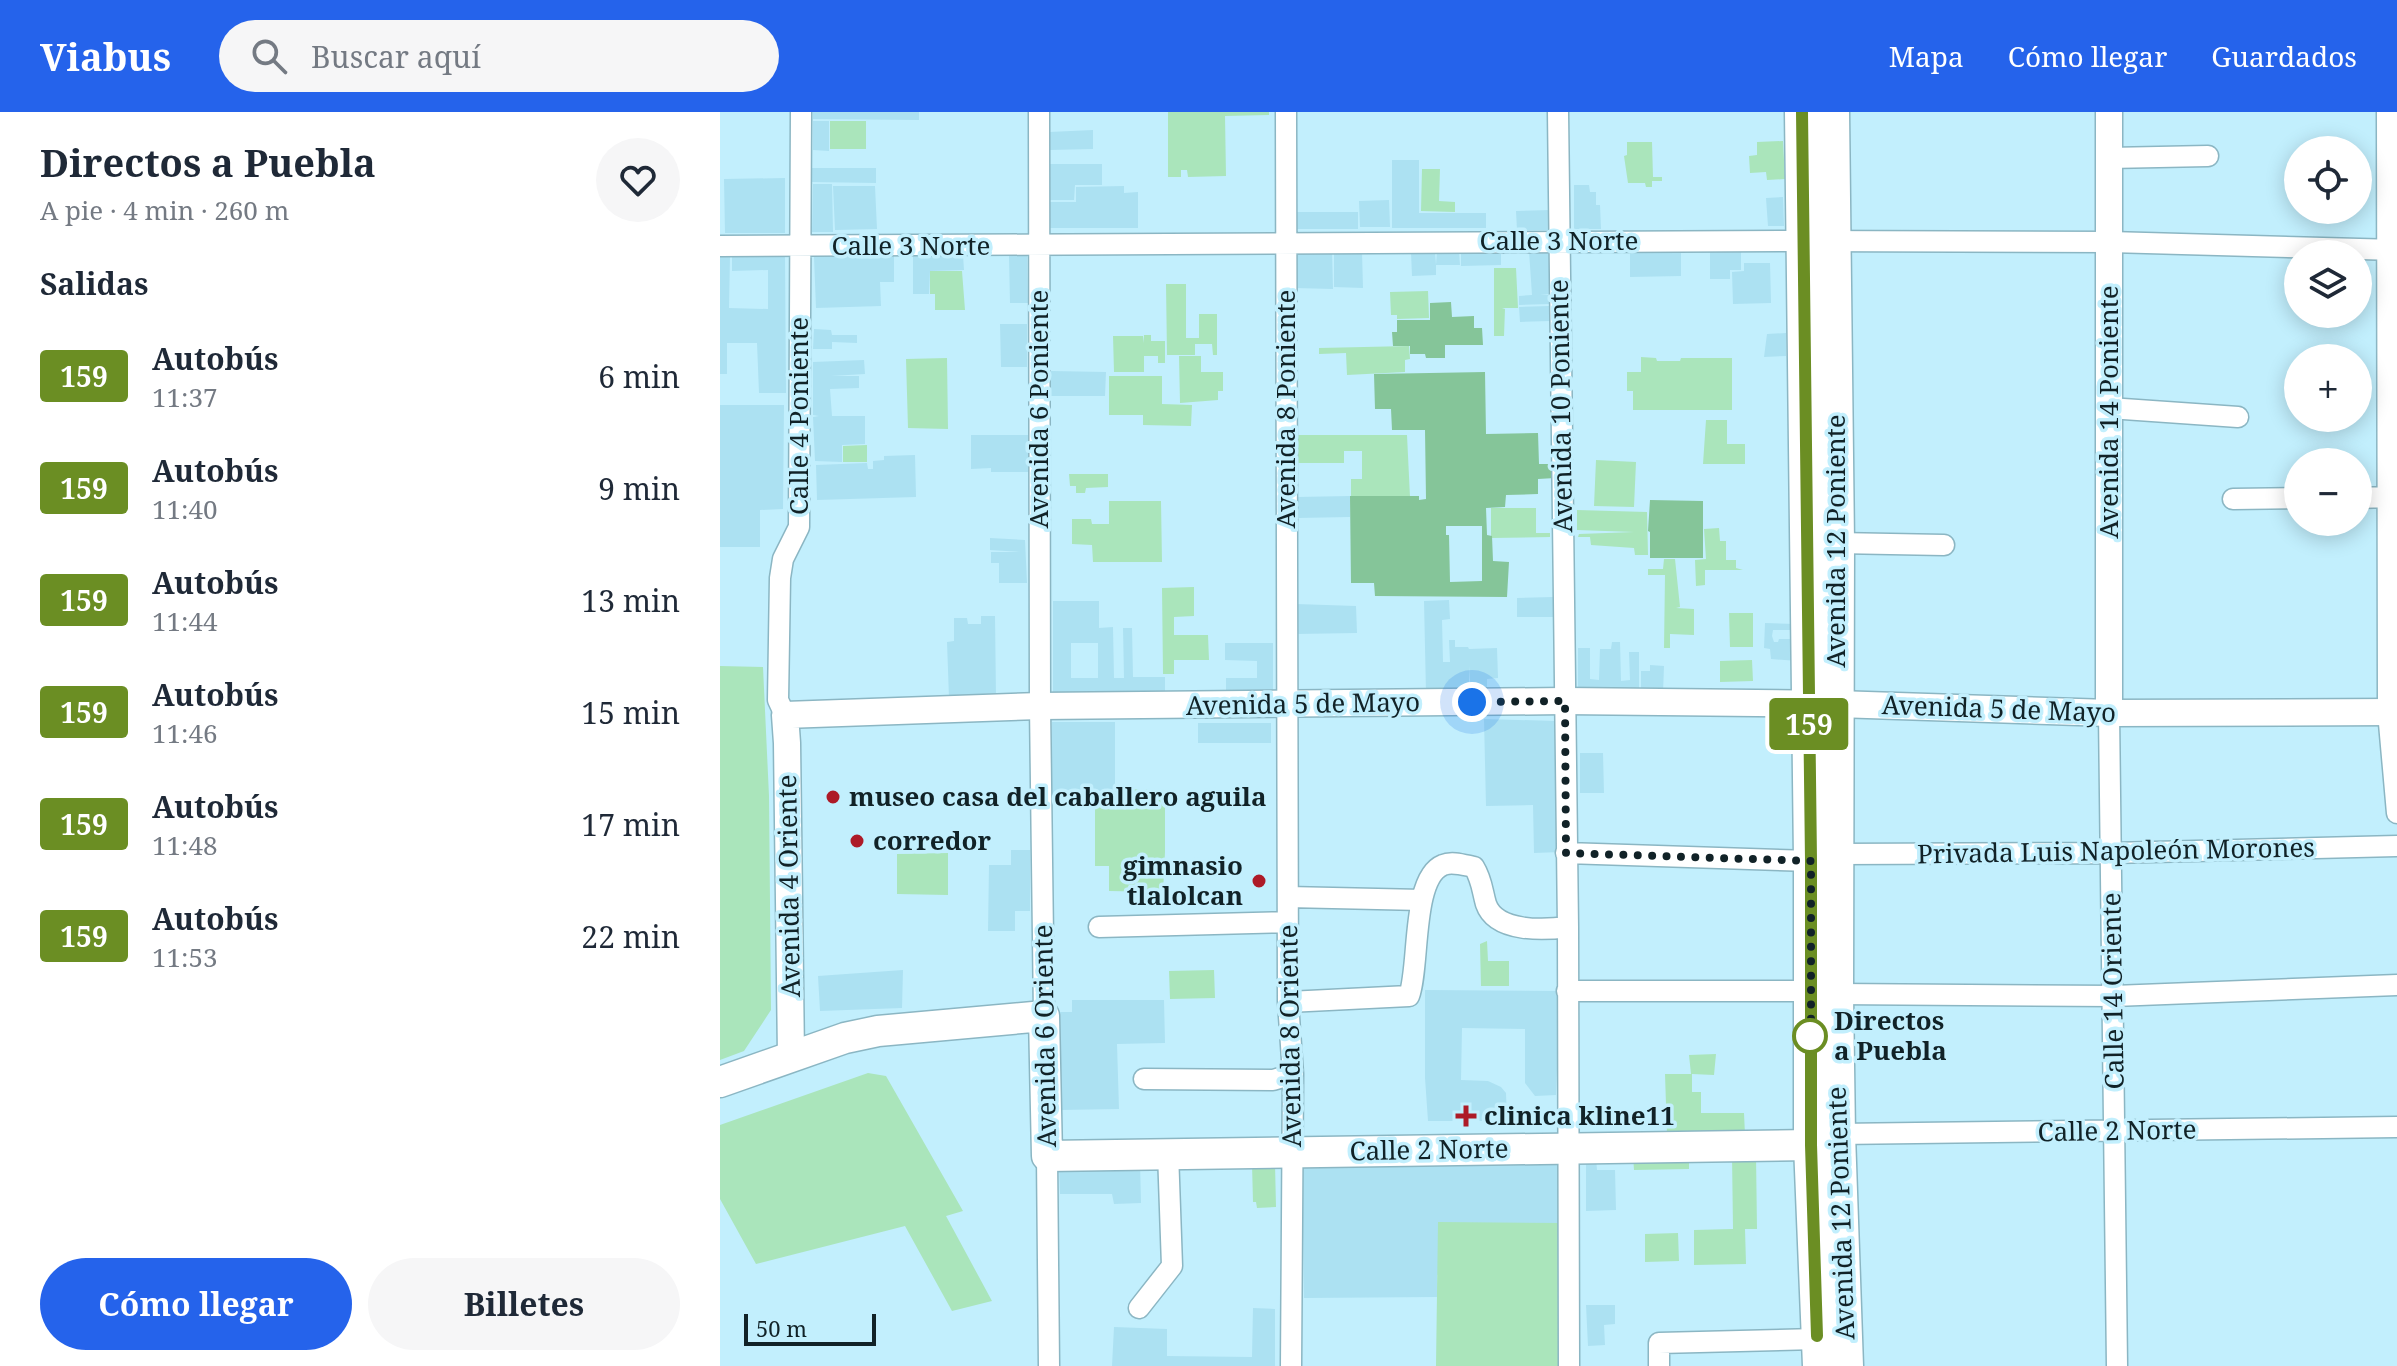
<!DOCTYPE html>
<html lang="es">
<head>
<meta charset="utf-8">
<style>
  body { margin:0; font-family:"Noto Serif",serif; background:#f6f6f7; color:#1f2937; height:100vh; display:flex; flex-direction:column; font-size:30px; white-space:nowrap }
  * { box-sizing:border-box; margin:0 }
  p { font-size:26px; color:#747a83 }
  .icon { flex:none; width:44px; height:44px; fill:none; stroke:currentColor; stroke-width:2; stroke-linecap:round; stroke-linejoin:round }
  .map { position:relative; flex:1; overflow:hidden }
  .details { display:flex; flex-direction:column; background:#fff; width:720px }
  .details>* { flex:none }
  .badge { padding:0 16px; border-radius:6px; font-size:28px; line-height:52px }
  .controls { position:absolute; left:1564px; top:24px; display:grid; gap:16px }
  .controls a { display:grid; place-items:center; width:88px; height:88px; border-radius:50%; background:#fff; box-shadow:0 4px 20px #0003; font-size:40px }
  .scale { position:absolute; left:24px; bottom:20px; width:132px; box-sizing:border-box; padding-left:8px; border:4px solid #112227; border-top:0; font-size:22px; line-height:28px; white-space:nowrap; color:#112227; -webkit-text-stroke:6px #c2effd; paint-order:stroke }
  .you { position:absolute; width:40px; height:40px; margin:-20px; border:6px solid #fff; border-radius:50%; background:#1a73e8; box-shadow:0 0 0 12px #1a73e833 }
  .map>.badge { position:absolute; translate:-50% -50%; box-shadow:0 0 0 4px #fff }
  h2 { padding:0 40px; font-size:30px; line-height:72px }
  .round { display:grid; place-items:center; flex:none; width:84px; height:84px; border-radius:42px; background:#f6f6f7 }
  .summary { display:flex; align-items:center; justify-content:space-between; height:136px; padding:0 40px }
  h1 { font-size:38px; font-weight:700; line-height:60px }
  .button { display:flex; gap:16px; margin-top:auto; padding:16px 40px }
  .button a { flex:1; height:92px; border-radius:48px; background:#2563eb; color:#fff; font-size:32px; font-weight:700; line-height:92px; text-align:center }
  .button a+a { background:#f6f6f7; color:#1f2937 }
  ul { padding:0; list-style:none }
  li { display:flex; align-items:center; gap:24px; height:112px; padding:0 40px }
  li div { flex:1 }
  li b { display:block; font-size:30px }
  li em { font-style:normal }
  li .badge { min-width:88px; font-weight:700; text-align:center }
  header { display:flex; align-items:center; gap:48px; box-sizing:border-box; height:112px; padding:0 40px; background:#2563eb; color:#fff }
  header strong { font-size:38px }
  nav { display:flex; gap:44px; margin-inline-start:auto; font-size:28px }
  .search { width:560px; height:72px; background:#f6f6f7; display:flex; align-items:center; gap:20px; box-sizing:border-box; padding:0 28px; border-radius:44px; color:#747a83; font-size:30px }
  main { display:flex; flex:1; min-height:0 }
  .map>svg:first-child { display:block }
</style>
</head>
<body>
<header>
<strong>Viabus</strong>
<div class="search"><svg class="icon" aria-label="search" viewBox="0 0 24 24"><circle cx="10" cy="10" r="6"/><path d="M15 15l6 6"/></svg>Buscar aquí</div>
<nav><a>Mapa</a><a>Cómo llegar</a><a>Guardados</a></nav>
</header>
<main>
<section class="details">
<div class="summary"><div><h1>Directos a Puebla</h1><p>A pie · 4 min · 260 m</p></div><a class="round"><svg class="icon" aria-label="heart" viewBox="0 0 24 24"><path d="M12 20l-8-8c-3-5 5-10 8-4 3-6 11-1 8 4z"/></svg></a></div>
<h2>Salidas</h2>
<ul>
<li><span class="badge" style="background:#6b8e23;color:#fff">159</span><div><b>Autobús</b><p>11:37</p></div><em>6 min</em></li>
<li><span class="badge" style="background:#6b8e23;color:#fff">159</span><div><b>Autobús</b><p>11:40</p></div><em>9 min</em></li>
<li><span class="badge" style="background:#6b8e23;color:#fff">159</span><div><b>Autobús</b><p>11:44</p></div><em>13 min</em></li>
<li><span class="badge" style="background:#6b8e23;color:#fff">159</span><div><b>Autobús</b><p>11:46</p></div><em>15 min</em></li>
<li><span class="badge" style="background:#6b8e23;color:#fff">159</span><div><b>Autobús</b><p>11:48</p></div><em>17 min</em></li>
<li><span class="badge" style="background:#6b8e23;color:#fff">159</span><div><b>Autobús</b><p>11:53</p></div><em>22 min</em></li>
</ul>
<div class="button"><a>Cómo llegar</a><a>Billetes</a></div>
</section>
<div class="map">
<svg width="1677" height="1254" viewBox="0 0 1677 1254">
  <rect width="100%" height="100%" fill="#c2effd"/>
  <path fill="#ace1f2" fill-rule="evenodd" d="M93,0H199V8L93,7Z
    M93,9H109V39L93,38Z
    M373,18V37L330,38L329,20Z
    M672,48H699V101H766V116H672Z
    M329,52H382V73H355L354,88H329Z
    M92,56H156V71L92,70Z
    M65,66V121H5L4,67Z
    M93,72H112L113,120H92Z
    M854,73H869L870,80H876V93H880L881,117H854Z
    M113,74H155L157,117L115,118Z
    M404,74V81L418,80V116H330V90H356V75Z
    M1063,85L1064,114H1048L1046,86Z
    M669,88L670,115H640L639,89Z
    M831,98V118H797L796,99Z
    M576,100H638V117H576Z
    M829,137L830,182L820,183H830V192L799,193V184L812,183L809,139Z
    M781,138V153L741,154V139Z
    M961,138V164L910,165V139Z
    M612,139L613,177L575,176L574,140Z
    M717,139H739L740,153H716V163L692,164L691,140H715L716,153Z
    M990,139H1021V158H1010V167H990Z
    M614,140H642L643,176L614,175Z
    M47,143L65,144L66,281H39L37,231H7V262H0V144H10L9,196L48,197V158L12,159V144Z
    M174,143V170H160L161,194L96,196L94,145Z
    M193,143H243L244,158L210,159L209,182H193Z
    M307,143L308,191H290L289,144Z
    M1024,151H1050L1051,191L1013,192L1012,160L1024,159Z
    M830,194V209L800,210L799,195Z
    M307,212V255H281L280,212Z
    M94,217L111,218L112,223H137V231L112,230V237H93Z
    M1066,221V244L1044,245L1047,222Z
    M144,248L145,262L111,264H139V276L110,277L112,304H145V332L122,333V350L95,349L93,305L99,304L93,303V250Z
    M331,259L386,260L385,284H331Z
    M0,293H64L63,397L40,398V435H0Z
    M251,323H308V360H271V356L251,357Z
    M195,343L196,385L97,388L96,353L147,351L148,357H153V349L164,348V344Z
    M630,384V405L577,406V385Z
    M270,426L305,428L307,471H279V451H271V440H301L270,438Z
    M833,485V505H797V486Z
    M729,488L730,507L722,508L723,550H730L729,528H735V535H748L749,537L777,536L778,566L767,567V580L751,581L749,554V581H706L704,489Z
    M333,489H379V516L393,515L394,566H404L403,516H412L413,565H445V582L333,583ZM351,531H378V566H351Z
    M576,492L636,494L637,521L576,522Z
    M261,504H275L276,586H229L227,530L234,529V506H247L248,512H261Z
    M1045,511L1076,512V518H1053L1052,524L1054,530H1058L1059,527H1075L1078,549L1051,547L1050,537L1044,536Z
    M892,530H900L901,569L910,568L909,540H919V581L858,580V536H870V567L879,568L880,537H891Z
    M505,531H553V583H506V566H537V549L505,548Z
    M930,553L944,554L943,581L921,580V559H930Z
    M764,607L836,609L840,740L814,741L813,693L766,694Z
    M332,610H395V692L331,691Z
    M478,611H551V631H478Z
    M860,641H883L884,681H860Z
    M291,738H310V799H295V819H268L269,753H291Z
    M183,858L182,896L100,899L98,864Z
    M705,878L840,879L836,983L815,984L805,971V917L742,916L741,968L768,969L781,975L786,981L787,1009H708L705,966Z
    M352,888H444L445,931L397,932L399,997L340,998L333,900H352Z
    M866,1046H876L877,1058H895L896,1098L866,1099Z
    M840,1049L842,1111L717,1163L718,1185L584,1186L582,1051Z
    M420,1051L421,1091L394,1092L392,1082H340L339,1053Z
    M866,1193H895V1212L884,1213L885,1233L868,1234Z
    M533,1196L555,1197V1254H392L394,1215L447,1217V1244L532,1245Z"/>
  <path fill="#aae5bb" d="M448,0H549V3L505,4L506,64L468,65L467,58H461V65H448Z
    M110,9H146V37H110Z
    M1063,29L1065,67L1047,68L1046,60L1030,61L1029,44L1037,43V30Z
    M907,30H932L933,65H942V69H932V75H926L925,71H908L904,44L907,43Z
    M702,57H720L719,89L735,90V100L701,99Z
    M774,156H796L798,196H782L785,197L784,224H774Z
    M210,159H242L245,198H215V182H210Z
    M446,172H466V226H479V202H497V243H493L492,232H475V243H447Z
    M708,179L709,206L677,207V203H671L670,180Z
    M424,223H431V229H445V251H438V244H424V260H394L393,224H423L424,231Z
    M689,234L690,247L685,248V260L627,263L626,241L599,242V236Z
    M459,244H481V260H503V279H498V288L460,291Z
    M921,245L936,246L937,249H960L961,246H1012V298H913V279H907V260H921Z
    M227,246L228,317L188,316L186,247Z
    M389,264H442V292L472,293L471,314L423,313V303H389Z
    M986,308H1007V332H1025V352H983Z
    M576,323H687L690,385H631V367H642V339H624V351H576Z
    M147,333V350H123V334Z
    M876,348L916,350L914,395L874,394Z
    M349,362H388V375L366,376L365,381H356V374H350Z
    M389,389H441L442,450H373L372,433L352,432V407H371L372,412H389Z
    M771,396H816V421H830V425L771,426Z
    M857,398L927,400L928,443H915L914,436L871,433L870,425H858L859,422L914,420L857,418Z
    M999,416L1000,429H1006V448H1016V456L1023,458H985V473L976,474L975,448L986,447L984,417Z
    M944,447H955L960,495L956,496L974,497V523L950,522V536H944L945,463H928V457H943Z
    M474,475V504L454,505V523H488L489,548H454V562H443L442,476Z
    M1009,501H1033V535H1010Z
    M1032,548L1033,569L1000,570V549Z
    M0,554L43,555L49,684L51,898L24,939L0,948Z
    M394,677L445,678V740L443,780L389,779V754H375V691L395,692Z
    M228,741V783L177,782V742Z
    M767,829L768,849H789V874H761L760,832Z
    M494,858L495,886L450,887L449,859Z
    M996,942L994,963L972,962V980H981V1001H1024L1025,1023H947L945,962H971L969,943Z
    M148,961L166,964L243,1099L226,1104L272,1189L232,1199L185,1114L36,1152L0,1087V1013Z
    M969,1043V1057L914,1058L913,1044Z
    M1012,1043H1036L1037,1117H1025L1026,1152L974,1153V1118L1013,1117Z
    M532,1052H555L556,1095L537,1096L536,1090H533Z
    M718,1110L842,1111L844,1254H716Z
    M958,1121L959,1149L925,1150V1122Z"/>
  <path fill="#85c599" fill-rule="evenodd" d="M731,190L732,205L754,204V216H762L763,233H725V246H706L705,242H690V234H673L672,220H677V208H710V191Z
    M765,260L766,322L818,321L819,352H835V366L818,367V382L786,383L785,395L766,396L767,423L772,424L773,449L789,450L787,485L655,484L654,471H631L630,384H699V388L706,387L705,318H672L671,297H655L654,262ZM726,414H762V469L730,470L729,423H726Z
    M930,388L983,389V446H930V420L928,419Z"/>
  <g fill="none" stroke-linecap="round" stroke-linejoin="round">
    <g stroke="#8bb6c3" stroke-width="23">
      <path id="minor" d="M319,0L320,594L324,904
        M566,0L568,890L573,962L571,1254
        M838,0L848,815L849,1254
        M1667,0L1668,600L1677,701
        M1389,46L1488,44
        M0,134L1083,129L1390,130L1677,138
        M1389,296L1518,305
        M1638,386L1668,385
        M1513,387L1578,386
        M1117,431L1224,433
        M1389,601L1397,1254
        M65,603L58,588L60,466L63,447L79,415L81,0
        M846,741L1091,749
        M1116,742L1391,741L1677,734
        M568,785L702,788
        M379,815L567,810
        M847,879H1089
        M1116,882L1394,884L1677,873
        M568,890L689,884C700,855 691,766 723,753C732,749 744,753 754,755C762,768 762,778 766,792C776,821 825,818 848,815
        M424,967L553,968L573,962
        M1118,1022L1677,1015
        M327,1044L329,1254
        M419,1196L452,1154L448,1040
        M939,1254V1231L1097,1227"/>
    </g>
    <g stroke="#8bb6c3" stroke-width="29">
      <path id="tertiary" d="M1389,0V601
        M71,945L67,631L65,603L320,594L845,589L1117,592L1389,601L1677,600"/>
    </g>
    <g stroke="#8bb6c3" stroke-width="33">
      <path id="secondary" d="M0,970L125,926L158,919L324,904L327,1044L1091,1033"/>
    </g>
    <g stroke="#8bb6c3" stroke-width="37">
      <path id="primary" d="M1082,0L1091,749V1033L1100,1254
        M1112,0L1117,431L1116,882L1118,1022L1126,1254"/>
    </g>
    <use href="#minor" stroke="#fff" stroke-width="20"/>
    <use href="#tertiary" stroke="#fff" stroke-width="26"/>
    <use href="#secondary" stroke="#fff" stroke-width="30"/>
    <use href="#primary" stroke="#fff" stroke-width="34"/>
  </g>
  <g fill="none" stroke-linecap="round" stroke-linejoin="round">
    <g stroke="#fff" stroke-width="18">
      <path id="line" d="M1082,0L1091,749V1033L1097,1224"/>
    </g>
    <use href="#line" stroke="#6b8e23" stroke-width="12"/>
    <path stroke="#112227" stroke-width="8" stroke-dasharray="0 14.4" d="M752,590L845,589L846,741L1091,749V933L1090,924"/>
  </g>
  <g fill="#ad1a27" stroke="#c2effd" stroke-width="3">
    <circle cx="113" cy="685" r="8"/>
    <circle cx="137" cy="729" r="8"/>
    <circle cx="539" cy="769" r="8"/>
    <path d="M742 992h8v8h8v8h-8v8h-8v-8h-8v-8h8z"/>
  </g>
  <circle fill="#fff" stroke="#6b8e23" stroke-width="4" cx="1090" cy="924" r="16"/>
  <g text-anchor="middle" stroke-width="7" stroke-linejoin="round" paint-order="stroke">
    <g font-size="26" fill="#112227" stroke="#c2effd">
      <text x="839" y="138">Calle 3 Norte</text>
      <text x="191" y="143">Calle 3 Norte</text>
      <text transform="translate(841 294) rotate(-91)" y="9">Avenida 10 Poniente</text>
      <text transform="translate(319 297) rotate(-90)" y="9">Avenida 6 Poniente</text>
      <text transform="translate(566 297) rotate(-90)" y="9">Avenida 8 Poniente</text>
      <text transform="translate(1389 300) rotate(-90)" y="9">Avenida 14 Poniente</text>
      <text transform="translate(79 304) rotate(-90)" y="9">Calle 4 Poniente</text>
      <text transform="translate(1116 429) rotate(-90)" y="9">Avenida 12 Poniente</text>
      <text transform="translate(583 592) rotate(-1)" y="9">Avenida 5 de Mayo</text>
      <text transform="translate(1279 597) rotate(2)" y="9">Avenida 5 de Mayo</text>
      <text transform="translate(1396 739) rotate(-1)" y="9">Privada Luis Napoleón Morones</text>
      <text transform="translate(69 774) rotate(-91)" y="9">Avenida 4 Oriente</text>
      <text transform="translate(1393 879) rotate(-91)" y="9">Calle 14 Oriente</text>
      <text transform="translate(325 924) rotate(-91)" y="9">Avenida 6 Oriente</text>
      <text transform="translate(570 924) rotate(-91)" y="9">Avenida 8 Oriente</text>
      <text transform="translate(1397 1019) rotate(-1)" y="9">Calle 2 Norte</text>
      <text transform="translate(709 1038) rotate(-1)" y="9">Calle 2 Norte</text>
      <text transform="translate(1121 1101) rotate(-92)" y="9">Avenida 12 Poniente</text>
    </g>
    <g font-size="26" font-weight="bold" fill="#112227" stroke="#c2effd" text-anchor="start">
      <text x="129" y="694">museo casa del caballero aguila</text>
      <text x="153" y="738">corredor</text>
      <text x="523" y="763" text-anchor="end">gimnasio<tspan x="523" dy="30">tlalolcan</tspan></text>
      <text x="764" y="1013">clinica kline11</text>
    </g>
    <g font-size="26" font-weight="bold" fill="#112227" stroke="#c2effd" text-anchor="start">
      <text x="1114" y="918">Directos<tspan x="1114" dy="30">a Puebla</tspan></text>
    </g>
  </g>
</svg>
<div class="controls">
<a><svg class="icon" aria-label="locate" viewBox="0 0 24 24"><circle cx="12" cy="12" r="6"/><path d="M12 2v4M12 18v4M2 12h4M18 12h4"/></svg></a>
<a><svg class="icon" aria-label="layers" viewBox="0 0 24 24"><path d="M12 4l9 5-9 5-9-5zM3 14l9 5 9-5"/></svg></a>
<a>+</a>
<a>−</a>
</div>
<div class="scale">50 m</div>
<div class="you" style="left:752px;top:590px"></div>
<b class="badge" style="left:1089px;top:612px;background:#6b8e23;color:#fff">159</b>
</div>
</main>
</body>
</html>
